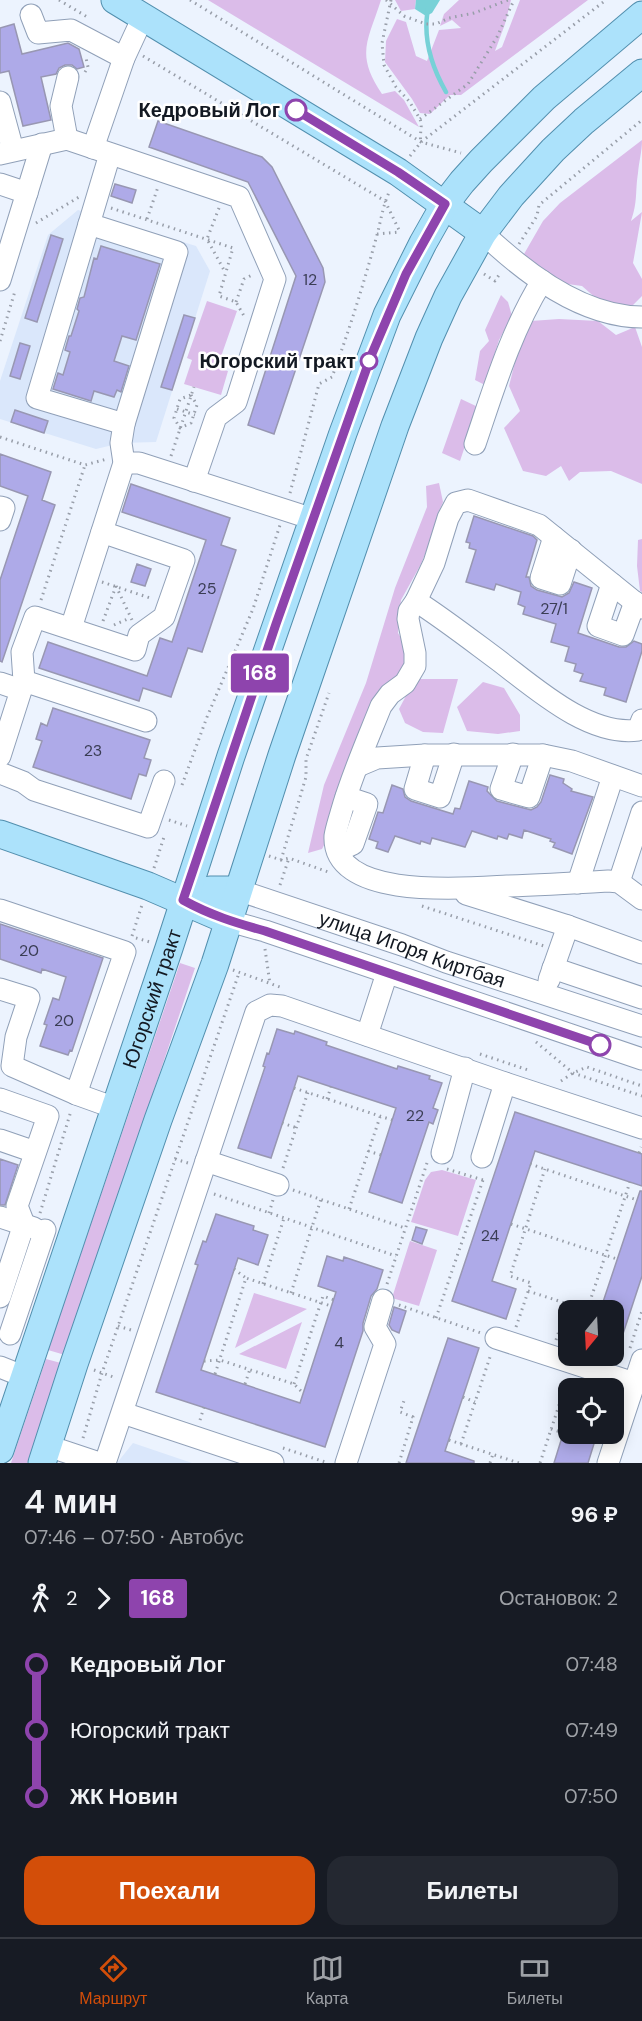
<!DOCTYPE html>
<html lang="ru">
<head>
<meta charset="utf-8">
<style>
  body { margin:0; font-family:"DM Sans",sans-serif; background:#242831; color:#f1f3f6; height:100vh; display:flex; flex-direction:column; font-size:22px; white-space:nowrap }
  * { box-sizing:border-box; margin:0 }
  p { font-size:20px; color:#9ea1a6 }
  .icon { flex:none; width:33px; height:33px; fill:none; stroke:currentColor; stroke-width:2; stroke-linecap:round; stroke-linejoin:round }
  .map { position:relative; height:1463px; overflow:hidden }
  .panel { display:flex; flex-direction:column; background:#171b24; flex:1 }
  .panel>* { flex:none }
  .badge { padding:0 12px; border-radius:4px; font-size:21px; line-height:39px }
  .needle { width:39px; rotate:198deg }
  .fabs { position:absolute; left:558px; top:1300px; display:grid; gap:12px }
  .fabs a { display:grid; place-items:center; width:66px; height:66px; border-radius:12px; background:#171b24; box-shadow:0 3px 15px #0003; font-size:30px }
  .map>.badge { position:absolute; translate:-50% -50%; box-shadow:0 0 0 3px #fff }
  .legs { display:flex; align-items:center; gap:9px; height:66px; padding:0 24px; font-size:20px }
  .legs p { margin-inline-start:auto }
  .overview { display:flex; align-items:center; justify-content:space-between; height:102px; padding:0 24px }
  h1 { font-size:33px; font-weight:600; line-height:45px }
  .button { display:flex; gap:12px; margin-top:auto; padding:12px 24px }
  .button a { flex:1; height:69px; border-radius:18px; background:#d34e09; color:#fff; font-size:24px; font-weight:600; line-height:69px; text-align:center }
  .button a+a { background:#242831; color:#f1f3f6 }
  ul { padding:0 24px; list-style:none }
  li { display:flex; align-items:center; gap:21px; height:66px; font-size:22px }
  li i { display:grid; place-items:center; width:9px; height:100%; margin:0 8px; background:currentColor }
  li i::after { content:''; width:15px; height:15px; margin:-8px; border:4px solid; border-radius:50%; background:#171b24 }
  li p { margin-inline-start:auto }
  li:first-child i { background:linear-gradient(#0000 50%,currentColor 0) }
  li:last-child i { background:linear-gradient(currentColor 50%,#0000 0) }
  .dock { display:flex; justify-content:space-around; align-items:center; height:84px; border-top:2px solid #363941; background:#171b24; font-size:16px; color:#9ea1a6 }
  .dock a { display:grid; justify-items:center; gap:3px }
  .dock .active { color:#d34e09 }
  .map>svg:first-child { display:block }
</style>
</head>
<body>
<div class="map">
<svg width="642" height="1463" viewBox="0 0 642 1463">
  <rect width="100%" height="100%" fill="#ecf3fe"/>
  <path fill="#dae7fb" d="M78,210L196,246L210,271L156,442L121,443L96,449L0,419V381L48,235Z
    M133,1443L192,1463H117Z"/>
  <path fill="#dbbce9" d="M208,0H381C368,41 355,54 382,94L395,91L404,100L419,127Z
    M395,0H416L415,9L401,11Z
    M459,0H511L505,24L495,51L502,47L520,0H588L461,95H450L430,114L420,113L412,99L385,62L386,41L397,19L406,22L416,56L427,61L439,30L461,28L452,20L440,26L444,14Z
    M642,140C642,152 639,161 638,173C635,192 638,201 631,221L642,212L633,263L642,279V296L631,307L605,306L582,286L553,282L534,269L524,254L543,221L560,203Z
    M501,295L508,302L512,316L499,340L485,385L475,380L480,351L489,341L485,330Z
    M207,301L237,311L217,368L228,371L221,395L184,384L192,360L187,358Z
    M559,319L598,321L616,335L635,327L642,347V484L611,471L580,472L569,481L561,466L546,476L523,471L504,428L520,411L509,386L516,358L531,321Z
    M461,399L478,407L460,461L442,453Z
    M439,483L443,502L437,516L433,534L421,564L401,600L398,633L411,655L333,828L322,849L308,853L324,785L366,683L395,588L427,507L426,486Z
    M642,539V592L640,591L637,566L638,540Z
    M420,679H458L443,733L423,732L405,723L399,709L407,694Z
    M483,682L504,688L520,715V731L498,734L467,731L457,707Z
    M180,963L195,968L65,1355L48,1350Z
    M442,1170L476,1180L458,1236L411,1222L425,1180L431,1172Z
    M410,1241L437,1250L419,1306L392,1298Z
    M254,1293L307,1309L235,1348Z
    M302,1322L286,1369L239,1354Z
    M46,1359L61,1363L27,1463H11Z"/>
  <path fill="#77d1d7" d="M416,0H440L432,13L426,16L415,9Z"/>
  <g fill="none" stroke-linecap="round" stroke-linejoin="round">
    <path stroke="#77d1d7" stroke-width="4.5" d="M430,0C421,32 430,64 446,92"/>
  </g>
  <path fill="#aeaae8" stroke="#9897b2" stroke-width="1.5" d="M14,24L22,54L68,43L79,49L84,67L77,69L72,65H65L59,68L56,74L41,77L51,120L23,126L9,71L0,73V28Z
    M158,121L262,157L272,167L323,268L325,282L274,434L248,425L296,276L248,182L149,147Z
    M115,184L136,190L132,203L111,196Z
    M51,235L63,239L37,322L25,318Z
    M101,246L160,264L136,340L122,336L114,361L129,366L121,392L117,390L114,397L94,391L91,401L53,389L58,373L63,375L70,352L65,350L69,336H71L79,311L77,309L80,298L84,297L94,258L97,259Z
    M184,315L195,318L172,390L161,387Z
    M20,343L30,346L20,379L10,376Z
    M15,410L48,421L44,433L11,422Z
    M0,454L51,472L42,500L55,505L2,662L0,661V580L28,496L0,486Z
    M131,484L230,518L221,545L236,550L202,652L188,648L171,697L143,688L139,701L39,668L48,642L147,676L160,638L172,642L206,540L122,512Z
    M474,516L533,536L537,540L526,577H529L531,586L537,590L562,597L569,593L574,582L592,588L578,633L619,647H626L634,641L642,644V651L626,702L604,695L606,688L580,681L583,674L574,671L576,664L565,661L569,647L551,642L556,624L523,614L525,607L518,604L521,592L496,584L494,590L466,582L476,550L469,548L470,543L466,542Z
    M137,564L151,569L145,586L131,582Z
    M53,708L150,740L144,758L151,760L146,776L139,774L131,799L33,767L42,741L36,739L41,723L47,726Z
    M550,775L564,779L563,783L572,789L571,791L593,797L572,854L553,847L555,843L550,841L551,839L524,830L522,838L509,834L507,839L498,836L497,839L472,831L465,847L432,838L430,844L421,841L420,844L395,836L388,852L376,848L378,842L369,839L378,812L383,813L392,785L403,789L405,797L411,801L453,814L455,808L460,809L469,781L488,787L487,791L497,801L531,810L537,807L541,802Z
    M0,924L103,958L72,1051L70,1050L68,1055L40,1046L47,1025L44,1024L53,998L59,1000L66,977L42,969L41,973L0,959Z
    M277,1029L294,1034L295,1031L327,1042L326,1045L397,1069L398,1066L430,1076L429,1079L442,1083L433,1108L438,1110L433,1124L429,1122L402,1203L369,1192L396,1108L298,1076L271,1158L238,1148L265,1067L263,1066L267,1053L269,1054Z
    M515,1112L642,1154V1186L535,1151L492,1281L516,1289L506,1319L452,1301Z
    M0,1159L18,1165L5,1205H0Z
    M640,1191H642V1276L616,1355L614,1354V1311H600Z
    M216,1214L254,1226L253,1230L268,1235L258,1265L238,1258L201,1370L300,1403L336,1292L318,1286L327,1256L343,1261L344,1257L383,1270L377,1289L371,1296L363,1323V1331L325,1447L156,1392L198,1265L195,1264L203,1241L206,1242Z
    M416,1227L427,1230L422,1244L412,1240Z
    M394,1307L406,1311L399,1333L392,1330L389,1325Z
    M448,1338L479,1348L445,1451L474,1461V1463H406Z
    M563,1434H597L588,1463H554Z"/>
  <g fill="none" stroke-linecap="round" stroke-linejoin="round">
    <g stroke="#90a0b8" stroke-width="23">
      <g id="minor">
        <path d="M31,15L38,33L71,30L124,58"/>
        <path d="M0,102L13,150"/>
        <path d="M67,139L61,106L68,77"/>
        <path d="M93,148L124,58L143,17"/>
        <path d="M0,154L67,139L239,197L275,279L236,402L216,417L194,481"/>
        <path d="M110,154L37,398L124,424"/>
        <path d="M0,184L27,193"/>
        <path d="M483,233C525,273 582,317 642,317"/>
        <path d="M0,280L42,144"/>
        <path d="M475,444C494,388 511,331 542,281"/>
        <path d="M124,463H139L313,519"/>
        <path d="M0,507L4,508L0,520"/>
        <path d="M554,537L541,578L560,584L571,550"/>
        <path d="M612,584L598,626L623,635L635,602"/>
        <path d="M416,601C444,619 471,640 498,660C535,688 589,737 638,730L642,720"/>
        <path d="M642,608L539,525L468,500L456,503L448,518L434,563L416,601L409,611L408,619L415,653V666L405,683L390,694L381,706C367,741 351,777 341,813C339,820 336,829 335,836C332,901 468,888 507,886C541,885 575,883 608,881L619,882L642,899"/>
        <path d="M71,628L124,463L121,443L124,424L177,252L89,224"/>
        <path d="M24,681L146,721"/>
        <path d="M0,683L21,690"/>
        <path d="M513,754L501,789L529,797L543,755"/>
        <path d="M425,755L415,789L440,797L454,754"/>
        <path d="M0,756L24,681L22,652L35,617L135,650L139,635L164,617L184,560L102,532"/>
        <path d="M358,766L377,758L425,755H543L572,761L642,786"/>
        <path d="M0,773L23,782L34,790L148,827L164,781"/>
        <path d="M338,851L353,844L367,804L346,797"/>
        <path d="M619,882L642,812"/>
        <path d="M578,883L613,776"/>
        <path id="s1" d="M238,890L402,945L446,962L642,1026"/>
        <path d="M466,894L568,926L642,953"/>
        <path d="M0,910L125,952L76,1094"/>
        <path d="M229,921L265,931L642,1059"/>
        <path d="M553,968L642,998"/>
        <path d="M549,980L568,926"/>
        <path d="M0,989L29,998L16,1037L12,1066L76,1094L115,1108"/>
        <path d="M367,1035L387,973"/>
        <path d="M0,1099L48,1116L17,1206L24,1224L0,1297"/>
        <path d="M0,1140L35,1152"/>
        <path d="M442,1153L465,1068"/>
        <path d="M482,1157L505,1083"/>
        <path d="M206,1161L278,1185"/>
        <path d="M0,1217L34,1228"/>
        <path d="M10,1334L45,1230"/>
        <path d="M496,1338L634,1383"/>
        <path d="M0,1367L25,1377"/>
        <path d="M123,1413L273,1463"/>
        <path d="M48,1446L99,1463"/>
        <path d="M105,1463L256,1012L270,1005L282,1006L505,1083L642,1128"/>
        <path d="M346,1463L385,1344L375,1327L383,1300"/>
        <path d="M608,1463L642,1360"/>
      </g>
    </g>
    <g stroke="#528fae" stroke-width="29">
      <g id="major">
        <path d="M115,0L398,172L483,233"/>
        <path d="M0,834L148,886L229,921"/>
        <path d="M183,900L210,890H238"/>
        <path id="s2" d="M0,1450L169,948L231,756L343,433L387,315L423,243L445,204L462,182L481,161L544,98L642,15"/>
        <path d="M42,1463L74,1364L158,1120L215,964L282,755L395,426L429,338L448,296L483,233L511,196L553,150L584,121L642,73"/>
      </g>
    </g>
    <path stroke="#989ea9" stroke-width="3" stroke-dasharray="1.5 4.5" stroke-linecap="butt" d="M59,0L89,18
      M190,0L421,142L461,153
      M386,0L404,16L426,24H436L449,18L474,13L508,0
      M391,0L382,43L384,65L396,87L409,101L420,119C423,127 419,134 421,142
      M143,56L385,201L400,232
      M85,72L88,67L86,58
      M420,119L468,84L497,37L514,0
      M410,156L421,142L606,0
      M111,208L233,248L219,296L236,302L244,316
      M219,208L207,239L225,272
      M147,219L158,187
      M36,223L79,197
      M377,234L400,232
      M519,244L537,216L539,205L642,120
      M484,274L495,281L501,272
      M236,302L244,279L254,274
      M0,341L15,291
      M191,395L197,405L191,423L180,428L174,418L180,399Z
      M177,409L195,415
      M0,437L85,465L107,459
      M171,456L194,387
      M290,493L319,384L332,377C349,331 364,283 377,235C381,220 383,205 390,190
      M102,582L153,599
      M116,586L132,620
      M41,600L85,465
      M103,621L116,586
      M114,625L130,618
      M182,785L207,717L253,609L280,525
      M169,820L187,826
      M269,856L281,860L289,858L331,873
      M281,860L306,777V759L329,693
      M154,868L164,837
      M280,885L289,858
      M422,906L544,946
      M132,936L142,905
      M136,938L150,942
      M265,949L270,984
      M233,970L280,987
      M536,1042L573,1073L642,1096
      M480,1054L531,1071
      M561,1081L573,1073L587,1067L642,1086
      M294,1088L392,1120
      M327,1099L331,1087
      M282,1123L297,1128
      M368,1151L381,1155
      M639,1153L641,1147
      M175,1159L188,1163
      M530,1164L637,1200
      M283,1168L308,1092
      M447,1169L483,1180
      M293,1190L405,1228
      M214,1194L396,1256
      M349,1209L380,1117
      M40,1213L71,1111
      M269,1213L273,1200
      M511,1224L617,1259
      M234,1269L246,1278
      M263,1284L284,1218
      M387,1284L427,1163
      M528,1291L568,1304
      M291,1293L321,1199
      M399,1305L481,1333
      M436,1318L483,1180
      M118,1326L131,1330
      M516,1327L531,1283L510,1276L545,1169
      M556,1340L568,1304L587,1310L630,1182
      M630,1348L642,1311
      M204,1361L220,1360L294,1384L303,1393
      M94,1370L116,1378
      M215,1374L246,1278L331,1306
      M245,1384L250,1369
      M294,1384L323,1296L334,1300
      M463,1397L475,1402
      M200,1420L204,1407
      M551,1429L564,1433
      M83,1438L102,1373L239,973
      M449,1440L519,1463
      M461,1444L491,1354
      M283,1448L328,1463
      M399,1463L413,1417L400,1412L405,1398
      M490,1463L493,1454
      M540,1463L568,1378"/>
    <use href="#minor" stroke="#fff" stroke-width="21"/>
    <use href="#major" stroke="#ace2fb" stroke-width="27"/>
  </g>
  <g fill="none" stroke-linecap="round" stroke-linejoin="round">
    <g stroke="#fff" stroke-width="14">
      <path id="line-1" d="M296,110L398,172L445,204L406,274L371,356L276,624L183,900C210,915 236,923 265,931L600,1045"/>
    </g>
    <use href="#line-1" stroke="#8e44ad" stroke-width="9"/>
  </g>
  <g fill="#fff" stroke="#8e44ad" stroke-width="3">
    <circle cx="296" cy="110" r="10"/>
    <circle cx="369" cy="361" r="8"/>
    <circle cx="600" cy="1045" r="10"/>
  </g>
  <g text-anchor="middle" stroke-width="5" stroke-linejoin="round" paint-order="stroke">
    <g font-size="16" fill="#3a3d54">
      <text x="310" y="285">12</text>
      <text x="207" y="594">25</text>
      <text x="554" y="614">27/1</text>
      <text x="93" y="756">23</text>
      <text x="29" y="956">20</text>
      <text x="64" y="1026">20</text>
      <text x="415" y="1121">22</text>
      <text x="490" y="1241">24</text>
      <text x="339" y="1348">4</text>
    </g>
    <g font-size="20" font-weight="bold" fill="#131922" stroke="#fff" text-anchor="end">
      <text x="280" y="117">Кедровый Лог</text>
      <text x="356" y="368">Югорский тракт</text>
    </g>
    <g font-size="20" fill="#131922" stroke="#fff">
      <text dy="7" stroke="none"><textPath href="#s1" startOffset="184">улица Игоря Киртбая</textPath></text>
      <text dy="7" stroke="none"><textPath href="#s2" startOffset="476">Югорский тракт</textPath></text>
    </g>
  </g>
</svg>
<div class="fabs">
<a><svg class="needle" viewBox="-14 -14 28 28"><path d="M0-13l5 13h-10z" fill="#e53935"/><path d="M0 13l5-13h-10z" fill="#9ea1a6"/></svg></a>
<a><svg class="icon" aria-label="locate" viewBox="0 0 24 24"><circle cx="12" cy="12" r="6"/><path d="M12 2v4M12 18v4M2 12h4M18 12h4"/></svg></a>
</div>
<b class="badge" style="left:260px;top:673px;background:#8e44ad;color:#fff">168</b>
</div>
<section class="panel">
<div class="overview"><div><h1>4 мин</h1><p>07:46 – 07:50 · Автобус</p></div><b>96 ₽</b></div>
<div class="legs"><svg class="icon" aria-label="walk" viewBox="0 0 24 24"><circle cx="13" cy="4" r="2"/><path d="M13 8l-2 6 4 7M11 14l-3 7M7 12l3-4h3l4 4"/></svg>2<svg class="icon" aria-label="forward" viewBox="0 0 24 24"><path d="M9 5l7 7-7 7"/></svg><b class="badge" style="background:#8e44ad;color:#fff">168</b><p>Остановок: 2</p></div>
<ul>
<li><i style="color:#8e44ad"></i><b>Кедровый Лог</b><p>07:48</p></li>
<li><i style="color:#8e44ad"></i><span>Югорский тракт</span><p>07:49</p></li>
<li><i style="color:#8e44ad"></i><b>ЖК Новин</b><p>07:50</p></li>
</ul>
<div class="button"><a>Поехали</a><a>Билеты</a></div>
</section>
<nav class="dock">
<a class="active"><svg class="icon" aria-label="directions" viewBox="0 0 24 24"><path d="M12 3l9 9-9 9-9-9zM9 14v-3h6M13 9l2 2-2 2"/></svg>Маршрут</a>
<a><svg class="icon" aria-label="map" viewBox="0 0 24 24"><path d="M3 6l6-2 6 2 6-2v14l-6 2-6-2-6 2zM9 4v14M15 6v14"/></svg>Карта</a>
<a><svg class="icon" aria-label="tickets" viewBox="0 0 24 24"><path d="M3 7h18v10H3zM15 7v10"/></svg>Билеты</a>
</nav>
</body>
</html>
